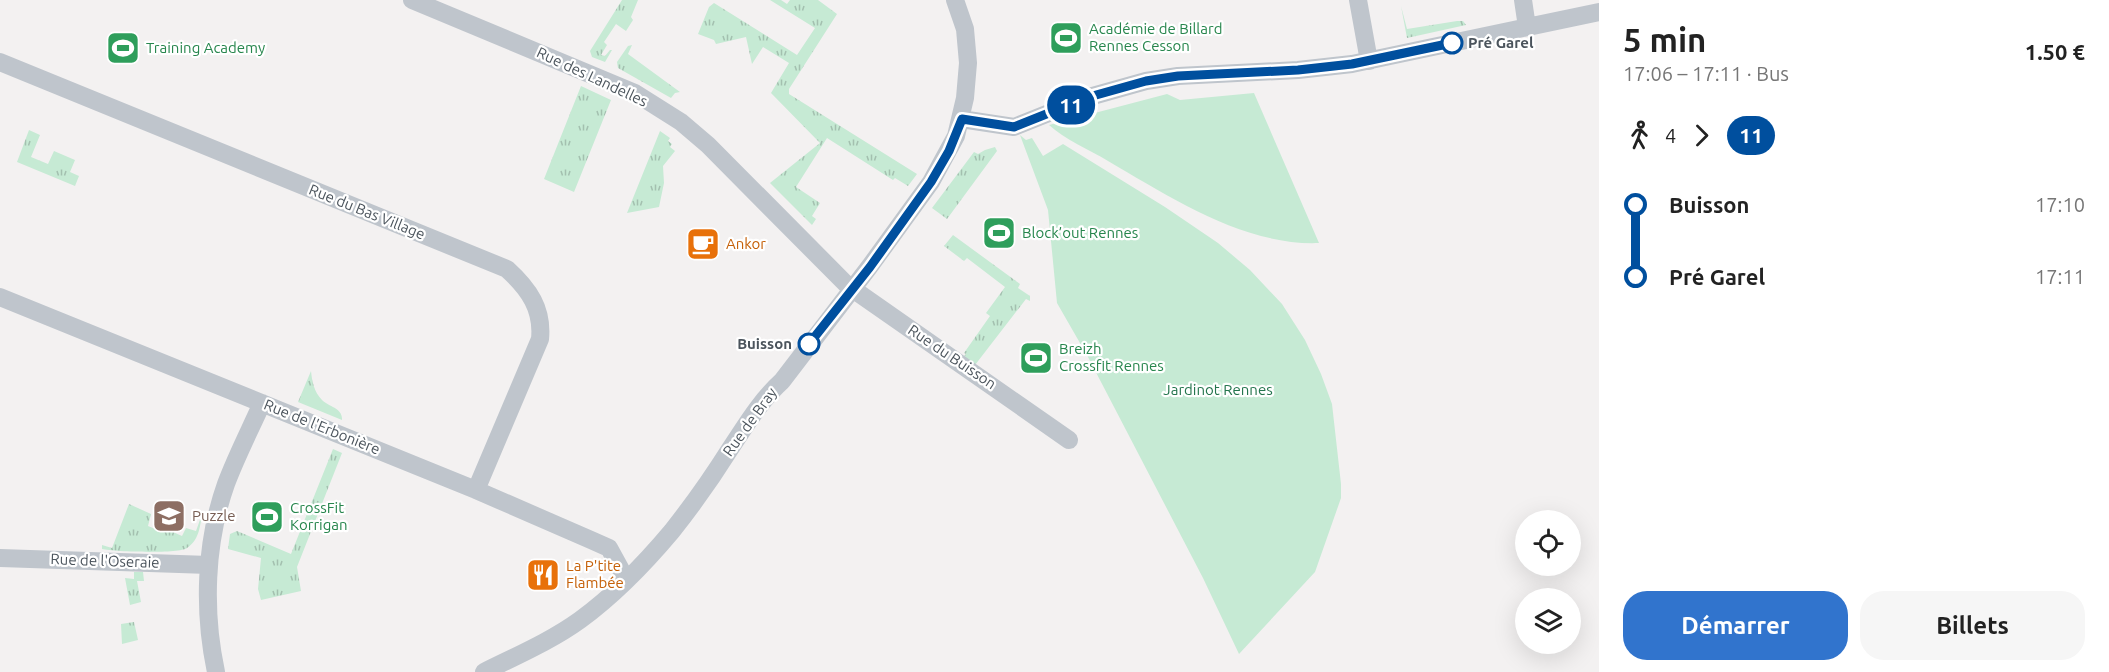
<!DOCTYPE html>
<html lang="fr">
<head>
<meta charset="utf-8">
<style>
  body { margin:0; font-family:Ubuntu,sans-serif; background:#f6f6f6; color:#222; height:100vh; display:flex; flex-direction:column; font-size:22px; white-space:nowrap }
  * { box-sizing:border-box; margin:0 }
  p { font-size:20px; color:#767676 }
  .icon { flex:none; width:33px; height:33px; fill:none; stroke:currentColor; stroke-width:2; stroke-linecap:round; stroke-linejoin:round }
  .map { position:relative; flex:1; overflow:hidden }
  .drawer { display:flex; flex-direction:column; background:#fff; width:510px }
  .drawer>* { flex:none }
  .badge { padding:0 12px; border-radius:20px; font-size:21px; line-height:39px }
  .buttons { position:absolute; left:1515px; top:510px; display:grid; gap:12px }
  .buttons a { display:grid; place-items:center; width:66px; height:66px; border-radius:50%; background:#fff; box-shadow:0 6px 24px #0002; font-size:30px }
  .map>.badge { position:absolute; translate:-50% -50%; box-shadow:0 0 0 3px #fff }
  .legs { display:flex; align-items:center; gap:9px; height:66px; padding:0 24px; font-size:20px }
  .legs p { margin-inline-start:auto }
  .summary { display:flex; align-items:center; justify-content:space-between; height:102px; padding:0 24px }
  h1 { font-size:33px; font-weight:700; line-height:45px }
  .cta { display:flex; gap:12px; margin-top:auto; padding:12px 24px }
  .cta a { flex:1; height:69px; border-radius:24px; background:#3174cd; color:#fff; font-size:24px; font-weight:700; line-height:69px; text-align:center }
  .cta a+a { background:#f6f6f6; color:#222 }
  ul { padding:0 24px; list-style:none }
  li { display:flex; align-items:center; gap:21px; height:72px; font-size:22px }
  li i { display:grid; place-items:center; width:9px; height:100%; margin:0 8px; background:currentColor }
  li i::after { content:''; width:15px; height:15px; margin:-8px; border:4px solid; border-radius:50%; background:#fff }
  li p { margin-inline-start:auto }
  li:first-child i { background:linear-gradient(#0000 50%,currentColor 0) }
  li:last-child i { background:linear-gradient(currentColor 50%,#0000 0) }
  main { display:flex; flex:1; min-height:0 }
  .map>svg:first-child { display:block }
</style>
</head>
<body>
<main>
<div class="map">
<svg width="1599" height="672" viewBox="0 0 1599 672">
  <defs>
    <pattern id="grass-tufts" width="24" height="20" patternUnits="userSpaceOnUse" patternTransform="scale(1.5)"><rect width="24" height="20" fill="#c6ead4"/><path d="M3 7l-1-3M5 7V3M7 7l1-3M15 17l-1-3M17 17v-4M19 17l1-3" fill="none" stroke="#a3c0af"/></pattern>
  </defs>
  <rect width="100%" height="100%" fill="#f3f1f1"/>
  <path fill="url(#grass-tufts)" d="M622,0H638L631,17L633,20L626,31L616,24L604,42L607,45L601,55L605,56L610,50H612L605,62L592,57L590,51Z
    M770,0H781L787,4L790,0H818L837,14L789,89V94L917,174L908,186L895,178L893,180L827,138L796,187L820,203L812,216L816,219L812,225L770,183L820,143L771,93L789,63L763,47L752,64L746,37L716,44L714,40L698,34L709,7L714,3L797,55L815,28Z
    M1401,6L1407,29L1457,21H1463L1466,25L1407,38Z
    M632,45L628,54L680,92L675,93L671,98L618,68L617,62L628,46Z
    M581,86L611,100L574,192L544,179Z
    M29,130L40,135L31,157L48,164L54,151L75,160L70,172L79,176L75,186L17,162Z
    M660,131L670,138L668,141L672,144L670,147L675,151L663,166L664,183L659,207L627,213Z
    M995,147L997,151L947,219L932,208L974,152L978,154L985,150Z
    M953,235L1020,284L1018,288L1030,296V301L1026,299L975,365L963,357L966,354L964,353L990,316L986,313L1005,287L967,258L964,261L944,246Z
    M311,371C312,381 314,392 322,400C329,407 343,408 342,420L298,402Z
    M333,449L342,453L297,567L301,591L261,600L258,589L261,558L228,549L230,534L237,531L291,554Z
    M129,504L151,514L148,526L158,530H163L164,528L182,536L186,528L196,531L202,514C200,527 199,540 187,548C179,554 114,552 102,549V545L112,548Z
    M134,572H143L144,581H137L141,602L130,605L125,578L134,579Z
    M134,622L138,640L122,644L121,624Z"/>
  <path fill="#c6ead4" d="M1254,93L1319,243C1244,246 1170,197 1108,161C1090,150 1064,139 1049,125L1167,94L1180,100Z
    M1020,135L1026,140L1032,138L1043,156L1063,144L1165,207L1218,243L1250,270L1282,304L1305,340L1321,374L1332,404L1341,484V498L1315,572L1239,654L1203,578L1088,357L1057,303L1048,210Z"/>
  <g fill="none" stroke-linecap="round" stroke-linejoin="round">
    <path stroke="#bfc5cc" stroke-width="18" d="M412,0L635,93L681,122L708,145L847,285L1069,440
      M1358,0L1369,61
      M1523,0L1527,27
      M0,62L507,269C529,289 543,309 540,339L476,490
      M961,119L1014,127L1089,97L1146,81L1178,76L1298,70L1352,64L1599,12
      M0,297L476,490L591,540L609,548L626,579
      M0,558L209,565
      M216,672C203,611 205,543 226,484C236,457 250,430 262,403
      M484,672C516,656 551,641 580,620C613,596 646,562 672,531C691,507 713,476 730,449C746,425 760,401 782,381L870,266L931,182L956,136L965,98L968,63L965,29L955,0"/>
  </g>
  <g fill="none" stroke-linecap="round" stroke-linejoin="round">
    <g stroke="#fff" stroke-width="14">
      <path id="line-1" d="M809,344L870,267L931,182L949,151L962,119L1014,127L1089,97L1146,81L1178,76L1298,70L1352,64L1452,43"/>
    </g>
    <use href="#line-1" stroke="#004f9e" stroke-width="9"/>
  </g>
  <defs>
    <g id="stadium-square" transform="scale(1.725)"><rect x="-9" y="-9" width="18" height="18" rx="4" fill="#2e9e5b" stroke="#fff"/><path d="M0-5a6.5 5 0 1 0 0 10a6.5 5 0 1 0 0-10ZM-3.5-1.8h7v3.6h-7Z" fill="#fff"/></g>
    <g id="cafe-square" transform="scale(1.725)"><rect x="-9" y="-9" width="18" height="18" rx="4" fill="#e8710a" stroke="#fff"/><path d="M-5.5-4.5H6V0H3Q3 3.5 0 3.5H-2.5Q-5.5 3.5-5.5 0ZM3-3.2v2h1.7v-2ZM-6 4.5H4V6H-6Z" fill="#fff"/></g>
    <g id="school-square" transform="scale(1.725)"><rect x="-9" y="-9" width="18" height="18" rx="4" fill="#8d6e63" stroke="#fff"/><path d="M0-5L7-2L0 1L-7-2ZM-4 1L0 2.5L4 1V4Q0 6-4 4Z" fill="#fff"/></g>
    <g id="restaurant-square" transform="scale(1.725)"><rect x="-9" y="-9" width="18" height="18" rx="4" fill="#e8710a" stroke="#fff"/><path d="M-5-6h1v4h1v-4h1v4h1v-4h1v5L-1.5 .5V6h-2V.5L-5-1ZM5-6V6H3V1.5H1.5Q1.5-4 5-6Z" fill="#fff"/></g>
  </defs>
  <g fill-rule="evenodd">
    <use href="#stadium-square" x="1066" y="38"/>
    <use href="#stadium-square" x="123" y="48"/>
    <use href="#stadium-square" x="999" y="233"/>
    <use href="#cafe-square" x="703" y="244"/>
    <use href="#stadium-square" x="1036" y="358"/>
    <use href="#school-square" x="169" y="516"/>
    <use href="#stadium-square" x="267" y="517"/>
    <use href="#restaurant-square" x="543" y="575"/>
  </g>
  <g fill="#fff" stroke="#004f9e" stroke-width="3">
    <circle cx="1452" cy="43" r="10"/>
    <circle cx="809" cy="344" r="10"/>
  </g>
  <g text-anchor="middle" stroke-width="4.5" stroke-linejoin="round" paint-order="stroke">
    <g font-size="15" fill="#27864d" stroke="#fff" text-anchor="start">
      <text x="1089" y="34">Académie de Billard<tspan x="1089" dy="17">Rennes Cesson</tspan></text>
      <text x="146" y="53">Training Academy</text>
      <text x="1022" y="238">Block’out Rennes</text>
      <text x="1059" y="354">Breizh<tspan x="1059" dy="17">Crossfit Rennes</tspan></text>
      <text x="290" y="513">CrossFit<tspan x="290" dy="17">Korrigan</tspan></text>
    </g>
    <g font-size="15" font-weight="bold" fill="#4b545c" stroke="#fff" text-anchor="start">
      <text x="1468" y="48">Pré Garel</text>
      <text x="792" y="349" text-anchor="end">Buisson</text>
    </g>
    <g font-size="15" fill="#4b545c" stroke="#fff">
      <text transform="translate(592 77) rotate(25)" y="5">Rue des Landelles</text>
      <text transform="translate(367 212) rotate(22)" y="5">Rue du Bas Village</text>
      <text transform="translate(952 357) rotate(34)" y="5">Rue du Buisson</text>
      <text transform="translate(750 422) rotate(-54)" y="5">Rue de Bray</text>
      <text transform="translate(322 427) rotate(22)" y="5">Rue de l'Erbonière</text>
      <text transform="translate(105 561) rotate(2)" y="5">Rue de l'Oseraie</text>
    </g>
    <g font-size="15" fill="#c56008" stroke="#fff" text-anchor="start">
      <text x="726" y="249">Ankor</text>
      <text x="566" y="571">La P'tite<tspan x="566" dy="17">Flambée</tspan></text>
    </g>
    <g font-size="15" fill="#24754d" stroke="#fff">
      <text x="1218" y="395">Jardinot Rennes</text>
    </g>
    <g font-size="15" fill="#785e54" stroke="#fff" text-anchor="start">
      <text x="192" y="521">Puzzle</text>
    </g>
  </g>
</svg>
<div class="buttons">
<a><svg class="icon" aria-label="locate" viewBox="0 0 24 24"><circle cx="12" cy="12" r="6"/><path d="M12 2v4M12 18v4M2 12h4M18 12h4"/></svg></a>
<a><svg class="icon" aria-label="layers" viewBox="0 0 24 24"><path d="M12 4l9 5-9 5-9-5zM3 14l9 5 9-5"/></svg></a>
</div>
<b class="badge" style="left:1071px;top:105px;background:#004f9e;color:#fff">11</b>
</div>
<section class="drawer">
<div class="summary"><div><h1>5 min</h1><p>17:06 – 17:11 · Bus</p></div><b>1.50 €</b></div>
<div class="legs"><svg class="icon" aria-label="walk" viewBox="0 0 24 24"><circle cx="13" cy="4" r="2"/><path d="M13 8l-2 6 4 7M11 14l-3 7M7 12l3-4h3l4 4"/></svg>4<svg class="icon" aria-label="forward" viewBox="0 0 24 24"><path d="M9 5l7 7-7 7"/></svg><b class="badge" style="background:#004f9e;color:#fff">11</b></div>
<ul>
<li><i style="color:#004f9e"></i><b>Buisson</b><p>17:10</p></li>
<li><i style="color:#004f9e"></i><b>Pré Garel</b><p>17:11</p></li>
</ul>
<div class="cta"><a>Démarrer</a><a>Billets</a></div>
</section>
</main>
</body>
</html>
